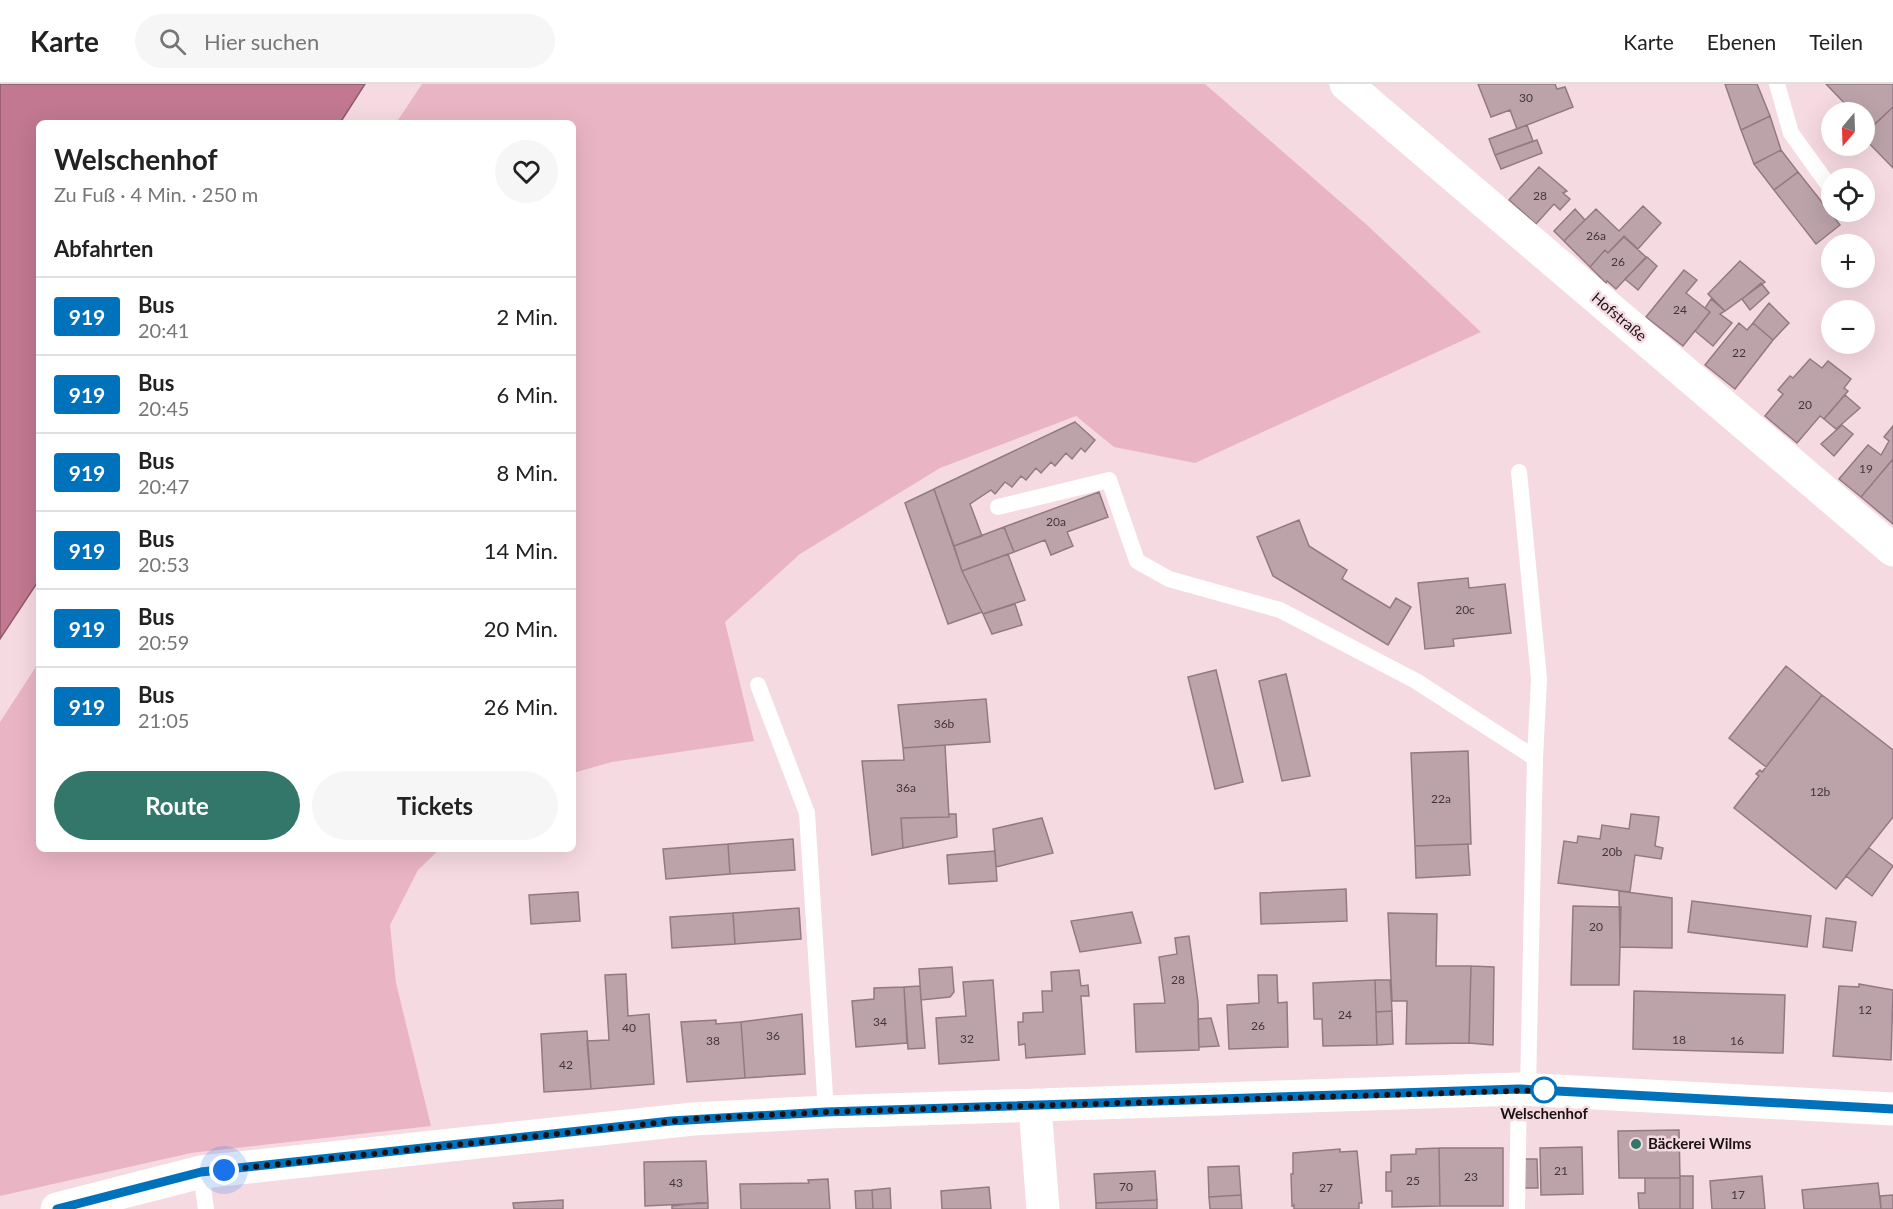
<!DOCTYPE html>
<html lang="de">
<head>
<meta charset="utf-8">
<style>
  body { margin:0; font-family:Lato,sans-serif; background:#f6f6f6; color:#222; height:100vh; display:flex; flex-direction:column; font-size:22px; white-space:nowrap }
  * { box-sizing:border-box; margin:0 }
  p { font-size:20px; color:#767676 }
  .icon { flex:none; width:33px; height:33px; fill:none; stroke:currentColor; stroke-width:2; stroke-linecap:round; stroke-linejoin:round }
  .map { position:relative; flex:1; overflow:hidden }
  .panel { position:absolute; left:36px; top:36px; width:540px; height:732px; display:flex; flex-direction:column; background:#fff; border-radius:9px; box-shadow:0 6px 24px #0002 }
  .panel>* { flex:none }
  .badge { padding:0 12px; border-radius:4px; font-size:21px; line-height:39px }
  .needle { width:39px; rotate:199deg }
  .tools { position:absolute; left:1821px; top:18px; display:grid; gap:12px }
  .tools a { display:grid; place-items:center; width:54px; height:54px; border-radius:50%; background:#fff; box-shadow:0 6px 24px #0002; font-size:30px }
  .you { position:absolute; width:30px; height:30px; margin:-15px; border:4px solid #fff; border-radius:50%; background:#1a73e8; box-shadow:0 0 0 9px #1a73e833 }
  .map>.badge { position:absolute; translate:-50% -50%; box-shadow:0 0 0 3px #fff }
  h2 { padding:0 18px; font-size:22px; line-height:54px }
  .round { display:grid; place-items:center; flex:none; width:63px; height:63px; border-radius:32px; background:#f6f6f6 }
  .headline { display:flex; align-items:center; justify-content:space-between; height:102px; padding:0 18px }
  h1 { font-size:28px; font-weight:700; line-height:45px }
  .button { display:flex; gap:12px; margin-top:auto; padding:12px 18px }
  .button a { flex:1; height:69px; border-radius:36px; background:#33776a; color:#fff; font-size:24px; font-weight:700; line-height:69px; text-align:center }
  .button a+a { background:#f6f6f6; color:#222 }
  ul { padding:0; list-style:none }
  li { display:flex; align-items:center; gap:18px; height:78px; padding:0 18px; border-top:2px solid #e0e0e0 }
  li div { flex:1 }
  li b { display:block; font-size:22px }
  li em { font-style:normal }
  li .badge { min-width:66px; font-weight:700; text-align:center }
  header { display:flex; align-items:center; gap:36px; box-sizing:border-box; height:84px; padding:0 30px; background:#fff; border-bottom:2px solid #e0e0e0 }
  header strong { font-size:28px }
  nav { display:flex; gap:33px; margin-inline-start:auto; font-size:21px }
  .search { width:420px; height:54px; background:#f6f6f6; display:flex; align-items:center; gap:15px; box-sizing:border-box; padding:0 21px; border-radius:33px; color:#767676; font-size:22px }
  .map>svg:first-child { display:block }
</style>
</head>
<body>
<header>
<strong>Karte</strong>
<div class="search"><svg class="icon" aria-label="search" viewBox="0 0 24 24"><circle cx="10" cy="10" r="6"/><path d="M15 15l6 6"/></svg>Hier suchen</div>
<nav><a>Karte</a><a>Ebenen</a><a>Teilen</a></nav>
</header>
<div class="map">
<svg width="1893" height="1125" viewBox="0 0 1893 1125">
  <rect width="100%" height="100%" fill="#f6dae2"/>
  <path fill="#e9b5c4" d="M422,0H1205L1367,141L1481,248L1195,379L1114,363L1076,332L940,384L800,470L725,538L754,657L612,678L573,689V39H396Z
    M39,578V765H440L418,786L390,841L396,899L431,1042L191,1069L0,1112V638Z"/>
  <path fill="#c17890" stroke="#8f596b" stroke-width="1.5" d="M0,0H365L340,39H39V496L0,555Z"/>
  <path fill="#bca3aa" stroke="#937a82" stroke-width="1.5" d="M1478,0H1555L1557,5L1565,3L1573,23L1517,45L1510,26L1491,33Z
    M1725,0H1757L1770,32L1741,46Z
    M1826,0H1893V23L1869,46L1864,41V28H1853Z
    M1893,23V84L1864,54V50Z
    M1770,32L1781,66L1754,80L1741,46Z
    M1527,41L1533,57L1495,71L1489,55Z
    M1537,56L1542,69L1501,85L1495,71Z
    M1781,66L1798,88L1774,106L1754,80Z
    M1539,83L1567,107L1563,109L1570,115L1560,126L1554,120L1536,140L1509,116Z
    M1798,88L1840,141L1816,160L1774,106Z
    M1643,122L1661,139L1638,165L1624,152L1608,169L1605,166L1590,183L1564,157L1596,125L1619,147Z
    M1575,125L1585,136L1564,157L1554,147Z
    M1624,153L1646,173L1616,205L1607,197L1606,199L1590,183L1605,166L1608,169Z
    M1647,173L1657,182L1638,206L1625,195Z
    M1740,177L1765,198L1725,227L1708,210Z
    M1684,186L1697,196L1686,209L1710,228L1683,262L1646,233Z
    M1761,199L1769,209L1750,226L1742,215Z
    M1711,215L1725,227L1720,230L1732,239L1713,262L1695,247L1710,228L1705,224Z
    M1769,219L1789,239L1773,256L1753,239Z
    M1739,239L1747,246L1753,239L1773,256L1735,305L1705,281Z
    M1810,275L1822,284L1828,277L1851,295L1844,304L1848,307L1824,335L1820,332L1797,359L1765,332L1783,310L1778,306L1790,292L1793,294Z
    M1845,311L1860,324L1836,345L1824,335Z
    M1075,338L1095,356L1085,368L1081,364L1072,375L1066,369L1055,382L1051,378L1041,389L1036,384L1026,396L1021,392L1012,403L1005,398L995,410L991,406L970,420L982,452L954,462L934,405Z
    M1842,341L1853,350L1834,372L1821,360Z
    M1893,342V375L1861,413L1839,395L1868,361L1881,371L1889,357L1884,353Z
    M1893,375V440L1861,413Z
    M934,405L962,487L982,528L948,540L905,419Z
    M1099,408L1108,433L1067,448L1073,462L1051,471L1045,456L1014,468L1004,443Z
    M1299,436L1309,462L1347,486L1342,495L1390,524L1396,514L1411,523L1388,561L1273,492L1257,453Z
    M1004,443L1014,468L962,487L954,462Z
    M1008,470L1025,516L983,530L962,487Z
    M1468,494L1469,504L1505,500L1511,549L1453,555L1454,562L1425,565L1418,499Z
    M1015,520L1022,541L992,550L983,530Z
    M1786,582L1822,611L1766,683L1729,654Z
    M1216,586L1243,698L1215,705L1188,593Z
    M1286,590L1310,692L1282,697L1259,597Z
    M1822,611L1893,666V733L1836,805L1734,724L1759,692L1756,690L1760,686L1762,688Z
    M986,615L990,658L903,664L898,621Z
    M945,661L949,733L901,734L903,764L872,771L862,677L904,676L903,664Z
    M1468,667L1471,760L1415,762L1411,669Z
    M949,730H956L957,753L903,764L901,734L949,733Z
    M1631,730L1659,733L1655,762L1663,764L1661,775L1635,771L1630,808L1558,799L1564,757L1577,759L1578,752L1600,755L1602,741L1629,745Z
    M1042,734L1053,769L996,783L993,745Z
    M793,755L795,786L730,790L728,760Z
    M728,760L730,790L666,795L663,765Z
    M1468,760L1470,791L1416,794L1415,762Z
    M1869,764L1893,782L1872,812L1846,792Z
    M995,767L997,797L949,800L947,771Z
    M1346,805L1347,837L1261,840L1260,809Z
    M1619,807L1672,814V864L1620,863Z
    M578,808L580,837L531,840L529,811Z
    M1692,817L1811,832L1807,863L1688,848Z
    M1573,822L1621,823L1619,901H1571Z
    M799,824L801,855L735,860L733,829Z
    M1132,828L1141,859L1080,868L1071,837Z
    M733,829L735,860L672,864L670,833Z
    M1388,829L1437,830L1436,882H1471L1469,959L1406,960L1407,917H1392Z
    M1826,834L1856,838L1852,867L1823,863Z
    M1189,852L1198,918L1199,966L1136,968L1134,920L1165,919L1159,873L1177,870L1175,854Z
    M1471,882L1494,883L1493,961L1469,959Z
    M952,883L954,908L950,913L921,916L919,885Z
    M1079,886L1081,902L1088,901L1089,912H1081L1085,970L1026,974L1025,960L1019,961L1018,938H1023V929L1043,928L1042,907H1052L1051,888Z
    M626,890L628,932L649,930L654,1000L591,1005L587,957L609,956L605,891Z
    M1258,891H1277L1278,919L1287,918L1288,963L1229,965L1227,921L1259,919Z
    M993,896L999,976L939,980L936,934L966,932L963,898Z
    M1375,896H1390L1392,927L1376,928Z
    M1375,896L1377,961L1323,962L1322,935H1314L1313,899Z
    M1859,900L1893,906L1891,976L1833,972L1839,902L1859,903Z
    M920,902L925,964L908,965L904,903Z
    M904,903L907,959L856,963L852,917L874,915V904Z
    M1634,907L1785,911L1783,969L1633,965Z
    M1392,927L1393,960L1377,961L1376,928Z
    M802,930L805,990L745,994L741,938Z
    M1211,934L1219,962L1199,963L1198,935Z
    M716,936V940L741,938L745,994L687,998L681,938Z
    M587,947L591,1005L544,1008L541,950Z
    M1679,1046L1680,1094H1619L1618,1047Z
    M1582,1063L1583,1110L1541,1111L1540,1064Z
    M1439,1064L1440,1122L1392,1123V1107H1386V1088H1391V1071L1416,1070V1065Z
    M1439,1064H1503V1122H1440Z
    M1340,1065V1068L1357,1067L1362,1119H1359V1125H1294V1121L1292,1122L1291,1090H1293V1069Z
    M1522,1075H1537L1538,1104H1523Z
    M706,1077L708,1119L645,1122L644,1078Z
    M1239,1082L1241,1111L1209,1113L1208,1083Z
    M1155,1087L1157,1116L1096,1119L1094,1090Z
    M1680,1092H1693V1125H1680Z
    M1762,1092L1765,1125H1712L1710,1097Z
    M1645,1094H1680V1125H1639L1638,1109H1645Z
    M828,1095L830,1125H741L740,1100L809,1099L808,1096Z
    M1878,1099L1881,1125H1804L1802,1106Z
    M989,1103L991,1125H942L941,1107Z
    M890,1104L891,1125H873L872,1106Z
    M872,1106L873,1125H856L855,1107Z
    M1241,1111L1242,1125H1210L1209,1113Z
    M1893,1111V1125H1881L1880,1112Z
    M563,1116V1125H514L513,1119Z
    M1157,1116V1125H1096V1119Z
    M697,1119H708V1125H672V1122Z"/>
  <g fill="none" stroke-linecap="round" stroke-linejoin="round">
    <path stroke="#fff" stroke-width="16" d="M1777,0L1791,49L1832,106
      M1519,388L1539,595L1535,674L1528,1005
      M998,423L1109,396L1137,477L1169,495L1280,526L1416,597L1535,674
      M758,601L807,729L826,1028
      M201,1088L206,1125
      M1517,1125L1519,1005"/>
    <path stroke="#fff" stroke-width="33" d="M1346,0L1893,466
      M1035,1023L1043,1125"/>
    <path stroke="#fff" stroke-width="33" d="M57,1125L201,1088L693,1035L826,1028L1519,1005L1893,1025"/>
  </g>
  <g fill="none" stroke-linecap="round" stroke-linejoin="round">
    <g stroke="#fff" stroke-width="14">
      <path id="line" d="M57,1125L201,1088L671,1037L826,1028L1519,1005L1893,1025"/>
    </g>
    <use href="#line" stroke="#0072bc" stroke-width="9"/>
    <path stroke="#1b1215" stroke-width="6" stroke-dasharray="0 10.8" d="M224,1086L693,1035L826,1028L1544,1006"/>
  </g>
  <circle fill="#fff" stroke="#0072bc" stroke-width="3" cx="1544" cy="1006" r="12"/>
  <circle fill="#33776a" stroke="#f6dae2" stroke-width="2" cx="1636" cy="1060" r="6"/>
  <g text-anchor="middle" stroke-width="5" stroke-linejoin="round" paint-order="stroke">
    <g font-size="12" fill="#43363a">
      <text x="1526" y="18">30</text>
      <text x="1540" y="116">28</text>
      <text x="1596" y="156">26a</text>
      <text x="1618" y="182">26</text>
      <text x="1680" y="230">24</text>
      <text x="1739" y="273">22</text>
      <text x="1805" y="325">20</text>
      <text x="1866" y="389">19</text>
      <text x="1056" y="442">20a</text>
      <text x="1465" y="530">20c</text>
      <text x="944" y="644">36b</text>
      <text x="906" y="708">36a</text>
      <text x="1820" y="712">12b</text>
      <text x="1441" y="719">22a</text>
      <text x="1612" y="772">20b</text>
      <text x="1596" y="847">20</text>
      <text x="1178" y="900">28</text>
      <text x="1865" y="930">12</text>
      <text x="1345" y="935">24</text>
      <text x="880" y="942">34</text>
      <text x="1258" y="946">26</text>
      <text x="629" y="948">40</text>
      <text x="773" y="956">36</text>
      <text x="967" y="959">32</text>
      <text x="1679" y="960">18</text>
      <text x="713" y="961">38</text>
      <text x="1737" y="961">16</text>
      <text x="566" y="985">42</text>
      <text x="1561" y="1091">21</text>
      <text x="1471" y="1097">23</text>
      <text x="1413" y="1101">25</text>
      <text x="676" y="1103">43</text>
      <text x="1126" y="1107">70</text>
      <text x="1326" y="1108">27</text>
      <text x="1738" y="1115">17</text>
    </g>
    <g font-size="15" fill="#1b1215" stroke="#f6dae2">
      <text transform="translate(1619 233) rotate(40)" y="5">Hofstraße</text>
    </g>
    <g font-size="15" font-weight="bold" fill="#1b1215" stroke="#f6dae2">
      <text x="1544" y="1035">Welschenhof</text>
    </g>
    <g font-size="15" font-weight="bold" fill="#1b1215" stroke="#f6dae2" text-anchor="start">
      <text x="1648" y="1065">Bäckerei Wilms</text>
    </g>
  </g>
</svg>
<div class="tools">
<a><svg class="needle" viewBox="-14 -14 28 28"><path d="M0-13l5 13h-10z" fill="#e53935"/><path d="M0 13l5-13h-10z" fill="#767676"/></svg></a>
<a><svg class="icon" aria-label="locate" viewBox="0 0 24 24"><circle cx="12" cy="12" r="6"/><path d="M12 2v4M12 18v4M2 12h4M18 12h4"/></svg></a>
<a>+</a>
<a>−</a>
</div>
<div class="you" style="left:224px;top:1086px"></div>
<section class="panel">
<div class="headline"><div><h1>Welschenhof</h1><p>Zu Fuß · 4 Min. · 250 m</p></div><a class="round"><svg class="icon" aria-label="heart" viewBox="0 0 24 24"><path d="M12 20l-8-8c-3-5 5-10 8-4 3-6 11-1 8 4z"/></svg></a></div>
<h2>Abfahrten</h2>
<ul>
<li><span class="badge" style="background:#0072bc;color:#fff">919</span><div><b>Bus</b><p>20:41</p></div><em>2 Min.</em></li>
<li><span class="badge" style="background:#0072bc;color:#fff">919</span><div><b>Bus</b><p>20:45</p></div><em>6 Min.</em></li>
<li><span class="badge" style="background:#0072bc;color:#fff">919</span><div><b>Bus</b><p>20:47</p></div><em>8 Min.</em></li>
<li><span class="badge" style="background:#0072bc;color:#fff">919</span><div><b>Bus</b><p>20:53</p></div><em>14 Min.</em></li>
<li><span class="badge" style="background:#0072bc;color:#fff">919</span><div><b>Bus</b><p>20:59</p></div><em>20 Min.</em></li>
<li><span class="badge" style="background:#0072bc;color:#fff">919</span><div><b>Bus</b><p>21:05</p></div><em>26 Min.</em></li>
</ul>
<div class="button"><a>Route</a><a>Tickets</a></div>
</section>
</div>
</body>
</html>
